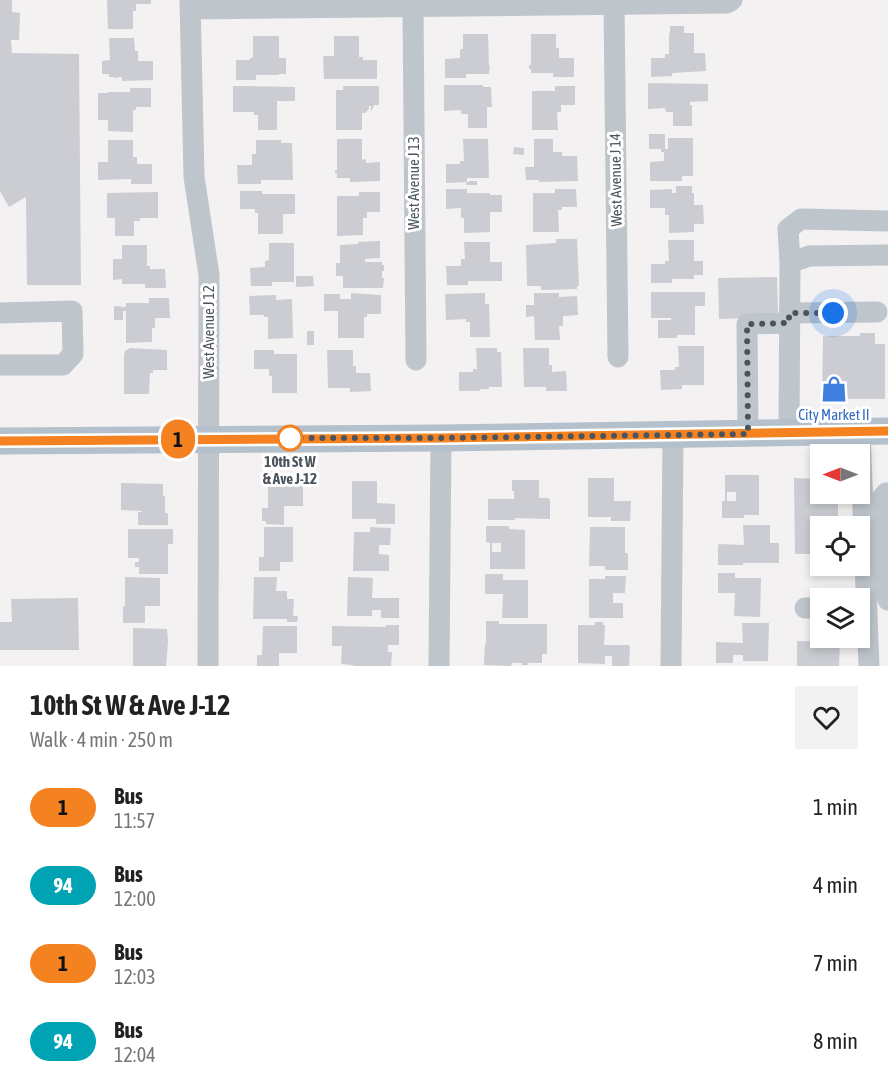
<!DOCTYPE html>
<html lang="en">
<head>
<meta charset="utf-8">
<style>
  body { margin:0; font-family:"Asap Condensed",sans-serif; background:#f2f2f2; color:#222; height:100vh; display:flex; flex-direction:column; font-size:22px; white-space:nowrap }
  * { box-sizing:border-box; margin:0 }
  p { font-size:20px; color:#767676 }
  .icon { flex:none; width:33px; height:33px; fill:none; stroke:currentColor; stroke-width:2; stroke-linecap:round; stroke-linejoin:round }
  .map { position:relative; height:666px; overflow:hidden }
  .side { display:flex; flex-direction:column; background:#fff; flex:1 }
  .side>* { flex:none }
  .badge { padding:0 12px; border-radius:20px; font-size:21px; line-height:39px }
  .needle { width:39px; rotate:270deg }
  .buttons { position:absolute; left:810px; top:444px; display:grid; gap:12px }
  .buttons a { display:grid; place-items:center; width:60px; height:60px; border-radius:0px; background:#fff; box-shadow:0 3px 9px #0003; font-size:30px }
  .you { position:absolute; width:30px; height:30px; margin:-15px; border:4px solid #fff; border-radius:50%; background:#1a73e8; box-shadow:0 0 0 9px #1a73e833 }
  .map>.badge { position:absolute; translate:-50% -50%; box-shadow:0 0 0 3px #fff }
  .round { display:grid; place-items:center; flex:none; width:63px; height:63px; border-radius:0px; background:#f2f2f2 }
  .overview { display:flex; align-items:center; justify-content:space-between; height:102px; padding:0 30px }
  h1 { font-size:28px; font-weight:700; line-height:45px }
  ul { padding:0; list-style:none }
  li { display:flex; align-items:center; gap:18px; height:78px; padding:0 30px }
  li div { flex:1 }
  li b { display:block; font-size:22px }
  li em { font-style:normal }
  li .badge { min-width:66px; font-weight:700; text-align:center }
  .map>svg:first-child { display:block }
</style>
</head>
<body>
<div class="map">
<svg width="888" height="666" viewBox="0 0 888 666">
  <rect width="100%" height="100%" fill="#f3f1f1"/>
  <path fill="#cbcdd2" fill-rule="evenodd" d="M0,0H12V12L20,13L19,40H11L12,53L79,54L81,285H27L26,197L9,207L0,191Z
    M107,0H151V4H136V11H133V29H108Z
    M670,26H684V33H694V53H705L706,71L672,73V76L651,77V58H665V54H669V33H670Z
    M463,34H488L489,66H490L489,74H466V78H445V59L460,58V49H463Z
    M531,34H556V48H559V58H574V77H553V73H531V69H529V65H531Z
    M253,36H279V58H286V74H279V75H256V80H236V60H250V58H253Z
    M334,36H359V57H363V60H377V79H324L323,56H334Z
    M109,38H134L135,51H138V61H153V80L122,81V77L114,78V77H109V74H102V61L110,60Z
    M648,83L708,84V101L690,102V105H692V126H673V112H666L665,108L648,109Z
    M444,85H483V87H491L492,107H487V128H468V114H461V110L444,111Z
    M233,86L295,87V101H277V130H258V115H254V112H233Z
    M343,86H379V105H374L371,112V106H369V109L365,113H362V130H336V90H343Z
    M555,86H575V105H561V112H557L558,130H532V91H555Z
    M130,88H151V107H136V110H133V132L108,131V120H98V93H108V92H130Z
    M649,134H665V149H668V138H693V176H682V181H650V162L664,161V152H661V149H649Z
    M337,139H362V160L366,159V163L380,162V181L350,182V178H337V173H335V170H337Z
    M463,139H488L489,178H467V182H466H469V181H477V185H466V182L446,183V164H460V161H464Z
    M534,139H553V152H562V156H577L578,181L539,182V180H526L525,167H534Z
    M108,140H133V157H137V164H152V184H131V179L98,180V162H108Z
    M256,140H281V143H292L293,180H261V184H238L237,165H252V154H256Z
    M514,147L524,148V155L513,154Z
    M676,186H692V193H694V205H703L704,224H694V232L669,233V215H665V208H650V190L672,189V193H676Z
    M446,189H467V193H490V195H502V212H490V232L464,233V218H461V208L446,209Z
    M555,189H576L577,207H562V210H558L559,232H533V193H555Z
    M240,191H262V194H295V214H283V234H258V213H255V209H240Z
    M158,192V218H140V221H134V236H115V218H107V193Z
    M359,192H380V212H367V218H363V235L337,236V196H359Z
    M556,239H577L579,286H577V289L541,290V286H527L526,245L556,243Z
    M668,240H694V261H703V275H694V279H672V283H651V264H665V261H669Z
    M380,241V258L365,259V262H382V265H384V271H382V278H384L383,288H343V276H336V263H340V245L358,244V242Z
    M464,242H490V262H502V281H468V285H447L446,266H461V259H465Z
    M269,243H294V282H272V286H251L250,268L265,267V261L269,260Z
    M122,245H147V266H150V269H165L166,288H145V284H122V279L113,280V259H122Z
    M296,276H313L314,286L296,287Z
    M777,277L778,317L719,319L718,278Z
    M651,292H705V306H695V335H677V338H658V320H671V318H651Z
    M351,293L381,295V314H367V317H364V338H338V311H324V294H340V299H351Z
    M485,293V304H489L490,337H470V322H466V319L446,320L445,294Z
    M534,293H559V297L577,296L578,315L563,316V326H559L560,340H535L534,316L526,317V305H534Z
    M276,295V300L292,299L293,338L268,339V317H264V315H250L249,296Z
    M149,298H169L170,318H155V328H152V342L126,343V311H123V320H114V306L126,307V303H149Z
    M307,331H314V345H307Z
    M860,333H875V344H885V399H822L823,336H860Z
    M678,346H704V385H682V389L661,390L660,370H675V367H679Z
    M130,348L167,350V370H153V373H150L149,394H124V355L125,351Z
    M476,348H497V352H501L502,387H489V389H480V391H459V372H473V369H477Z
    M523,348H549V365H552V372L566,371L567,391H546V387H524Z
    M254,350H274V354H297V393H272V376H269V369H254Z
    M327,350H353V366H356V373H370L371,391L350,392V388H328Z
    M725,475H759V515H744V518H722V501H725ZM727,492H736V501H727Z
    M588,478H614V501H631L630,521H611V517H588Z
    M794,478L820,479V494H838V526H820V554H795Z
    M268,479H303V506H284V525L266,524V521H262V508H268Z
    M512,480H539V498H548L550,500V519L515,518V520H488V499H514V491H512Z
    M352,481H377V503L395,504V524H376V519H352Z
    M121,483L163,484V496H165V513H168V525H138V512H142V511L121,510Z
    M743,525H770V543H779V563H743V565H718V546L719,544L744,545Z
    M486,526H509V529L525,530V569H490V543L486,542ZM492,543H501V552H492Z
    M264,527H293V562H280V571H259V557H264Z
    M370,527L391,528L390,545H379V554L389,555V571H353L354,532H370Z
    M590,527H625V553H628V570H605V566H589Z
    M128,529H173V544H168V574H139V567H135V562H139V558H128Z
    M718,573H735V578H761L760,617L734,616L735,593H718Z
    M485,574H503V580H528V618H502L503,594H485Z
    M605,576H626L625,593H613V603H623V618H589V579H605Z
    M125,577L160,578V606H145V623H123V606H125Z
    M254,577H277L276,591H287V599H294L293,616H298L297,622H287V619H253Z
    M348,577L373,578L372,598H399V618H381V610H372V616H347Z
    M78,598L79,650H0V622H12L11,599Z
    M486,621H499V624H547V654H542V663H528V665H522V663H512L511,666L484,665L485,644H486Z
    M595,622H603V625H605L604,645H629L630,647L629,666H612V656H605V664L578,663V625H595Z
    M742,623H769L768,661H743V655H733V663H716V642L743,643Z
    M386,625H399V645H388V652H392L391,666H354L352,665L341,664L342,646H332V626L386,627Z
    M263,626H297V653H279V666H257V655H262Z
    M133,628L167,629L168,642L166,666H133Z
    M797,641L840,642L839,666H797Z"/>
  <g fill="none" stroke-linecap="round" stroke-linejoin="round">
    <path stroke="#bec5cb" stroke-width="21" d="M190,0L194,177L209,275L208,666
      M614,4L618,357
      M413,6L416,360
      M190,9L727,3L732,0
      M790,263L788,229L801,219L888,221
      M0,313L72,311L73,354L63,365H0
      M789,313L877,312
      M860,431L869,666
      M748,433L747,324L789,323
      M789,433L790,263L809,256L888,255
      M888,493H886L882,498L880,517V573L888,600
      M805,608H820
      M439,666L441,438
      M671,666L673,435"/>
    <path stroke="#b4c0cc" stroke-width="27" d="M0,441L441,438L888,431"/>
  </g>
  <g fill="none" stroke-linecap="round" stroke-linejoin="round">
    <g stroke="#fff" stroke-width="14">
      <path id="line" d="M0,441L441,438L888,431"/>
    </g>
    <use href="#line" stroke="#f58220" stroke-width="9"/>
    <path stroke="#4b545c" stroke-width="6" stroke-dasharray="0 10.8" d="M290,438H441L748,434L747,324L789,323V313H833"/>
  </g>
  <defs>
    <g id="shop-bare" transform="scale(2.07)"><path d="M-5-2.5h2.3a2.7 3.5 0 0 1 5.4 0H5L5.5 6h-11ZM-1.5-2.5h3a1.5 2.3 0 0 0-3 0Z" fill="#3f7fe0" stroke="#fff" stroke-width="2.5" paint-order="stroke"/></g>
  </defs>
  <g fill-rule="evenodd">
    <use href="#shop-bare" x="834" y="389"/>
  </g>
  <circle fill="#fff" stroke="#f58220" stroke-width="3" cx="290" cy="438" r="12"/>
  <g text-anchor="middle" stroke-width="6" stroke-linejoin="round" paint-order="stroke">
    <g font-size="15" fill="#4b545c" stroke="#fff">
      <text transform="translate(616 180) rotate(-91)" y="5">West Avenue J 14</text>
      <text transform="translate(414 183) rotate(-90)" y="5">West Avenue J 13</text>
      <text transform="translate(209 332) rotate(-90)" y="5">West Avenue J 12</text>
    </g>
    <g font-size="15" fill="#366cbe" stroke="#fff">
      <text x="834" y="420">City Market II</text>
    </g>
    <g font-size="15" font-weight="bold" fill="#4b545c" stroke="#fff">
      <text x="290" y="467">10th St W<tspan x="290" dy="17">&amp; Ave J-12</tspan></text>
    </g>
  </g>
</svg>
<div class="buttons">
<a><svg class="needle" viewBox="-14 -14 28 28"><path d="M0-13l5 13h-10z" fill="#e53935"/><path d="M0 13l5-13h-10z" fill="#767676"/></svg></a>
<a><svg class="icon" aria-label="locate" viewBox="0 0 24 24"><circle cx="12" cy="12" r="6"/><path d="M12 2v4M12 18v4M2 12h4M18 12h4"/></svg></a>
<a><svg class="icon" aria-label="layers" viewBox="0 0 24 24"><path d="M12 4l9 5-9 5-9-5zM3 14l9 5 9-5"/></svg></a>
</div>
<div class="you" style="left:833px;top:313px"></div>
<b class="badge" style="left:178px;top:439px;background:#f58220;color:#111">1</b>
</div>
<section class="side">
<div class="overview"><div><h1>10th St W &amp; Ave J-12</h1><p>Walk · 4 min · 250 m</p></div><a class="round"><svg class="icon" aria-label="heart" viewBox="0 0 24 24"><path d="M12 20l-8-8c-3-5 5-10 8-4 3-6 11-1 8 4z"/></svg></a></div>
<ul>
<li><span class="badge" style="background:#f58220;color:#111">1</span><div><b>Bus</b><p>11:57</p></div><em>1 min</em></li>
<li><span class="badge" style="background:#00a3b4;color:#fff">94</span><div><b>Bus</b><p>12:00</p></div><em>4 min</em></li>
<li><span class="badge" style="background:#f58220;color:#111">1</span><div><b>Bus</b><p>12:03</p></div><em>7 min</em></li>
<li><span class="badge" style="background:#00a3b4;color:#fff">94</span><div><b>Bus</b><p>12:04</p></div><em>8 min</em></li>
</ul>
</section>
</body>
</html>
